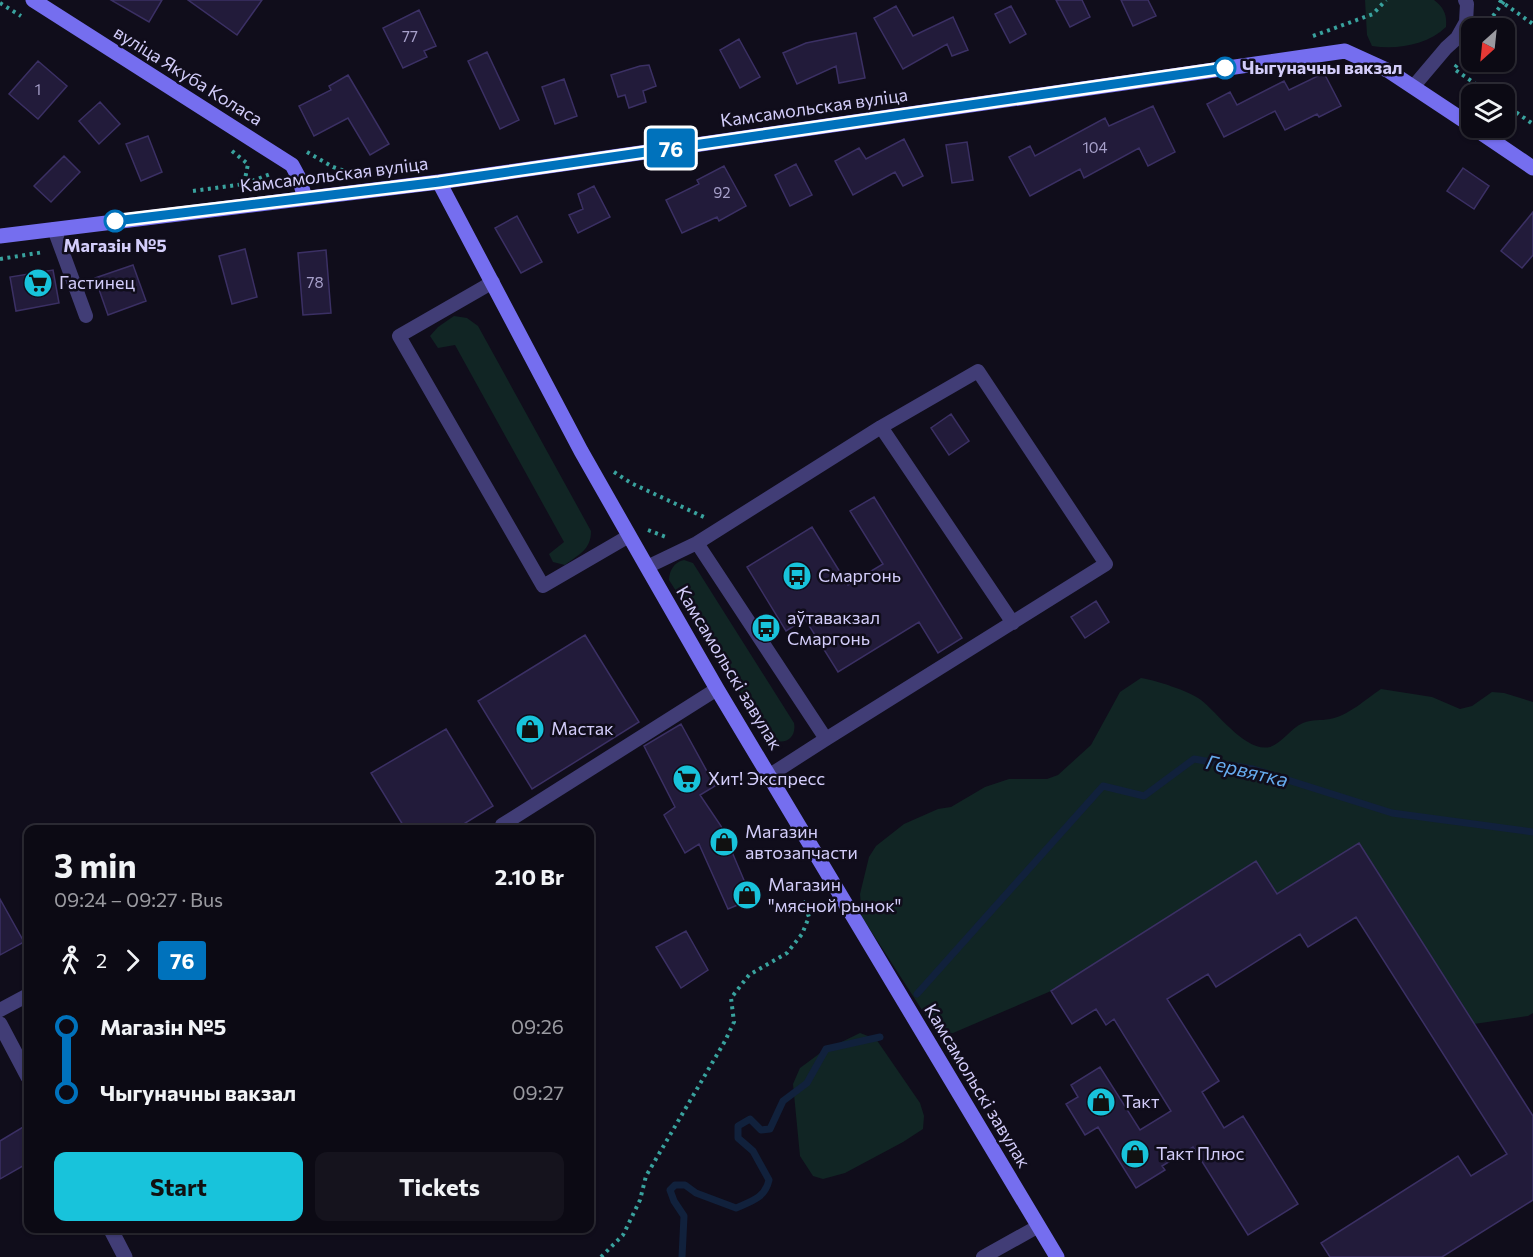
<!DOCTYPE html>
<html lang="en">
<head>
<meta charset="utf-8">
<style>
  body { margin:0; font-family:Commissioner,sans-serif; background:#15131d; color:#f1f3f6; height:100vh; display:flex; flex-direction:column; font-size:22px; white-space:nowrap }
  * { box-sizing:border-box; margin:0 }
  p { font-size:20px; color:#9a9aa0 }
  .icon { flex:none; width:33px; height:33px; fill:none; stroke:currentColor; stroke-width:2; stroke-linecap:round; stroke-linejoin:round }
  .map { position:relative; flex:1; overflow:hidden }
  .sheet { position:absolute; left:24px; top:825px; width:570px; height:408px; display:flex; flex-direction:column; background:#0c0a14; border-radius:12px; box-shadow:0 2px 4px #0004,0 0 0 2px #2c2b34 }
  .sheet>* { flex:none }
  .badge { padding:0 12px; border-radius:4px; font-size:21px; line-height:39px }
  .needle { width:39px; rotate:207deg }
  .controls { position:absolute; left:1461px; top:18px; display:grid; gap:12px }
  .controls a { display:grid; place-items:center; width:54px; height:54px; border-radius:12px; background:#0c0a14; box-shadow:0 2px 4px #0004,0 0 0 2px #2c2b34; font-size:30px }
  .map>.badge { position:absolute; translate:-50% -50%; box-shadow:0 0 0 3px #fff }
  .legs { display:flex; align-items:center; gap:9px; height:66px; padding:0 30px; font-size:20px }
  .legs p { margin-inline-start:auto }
  .summary { display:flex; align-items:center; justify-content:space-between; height:102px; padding:0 30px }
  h1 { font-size:33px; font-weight:700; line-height:45px }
  .cta { display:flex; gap:12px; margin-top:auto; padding:12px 30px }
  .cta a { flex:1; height:69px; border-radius:12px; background:#18c3db; color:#111; font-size:24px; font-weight:700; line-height:69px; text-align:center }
  .cta a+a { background:#15131d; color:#f1f3f6 }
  ul { padding:0 30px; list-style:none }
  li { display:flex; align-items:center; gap:21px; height:66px; font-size:22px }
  li i { display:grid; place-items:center; width:9px; height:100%; margin:0 8px; background:currentColor }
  li i::after { content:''; width:15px; height:15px; margin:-8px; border:4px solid; border-radius:50%; background:#0c0a14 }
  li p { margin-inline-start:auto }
  li:first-child i { background:linear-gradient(#0000 50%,currentColor 0) }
  li:last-child i { background:linear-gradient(currentColor 50%,#0000 0) }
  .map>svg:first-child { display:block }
</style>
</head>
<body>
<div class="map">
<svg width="1533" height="1257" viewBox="0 0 1533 1257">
  <rect width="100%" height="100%" fill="#100d1b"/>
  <path fill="#112524" d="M1365,0H1434C1444,8 1447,14 1446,27C1427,45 1397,50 1372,46L1367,35Z
    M454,316L467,318L478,326L591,531C591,550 579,554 565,565L553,562L549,554L564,542L455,345L438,348L430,336L438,327Z
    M684,560L693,563L794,723C797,739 783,747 769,737L669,580C669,571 674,562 684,560Z
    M1141,678C1155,680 1189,691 1201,700C1218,713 1246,753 1270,747C1282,743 1291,728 1303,723C1313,719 1320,721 1330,719C1348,716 1366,699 1381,689L1432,697L1460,709L1472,706L1492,692L1504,693L1533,702V1013L1528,1016L1474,1024L1359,843L1277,894L1256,861L1051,991L953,1033L940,1032L933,1027L862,917L860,894L869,857L876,846L904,824L938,809L951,807L985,787L1009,779H1047L1058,775L1091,745L1120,692Z
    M860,1033L876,1039L920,1103L924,1116L923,1129L903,1142L845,1173L823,1179L813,1176L800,1156L793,1084L800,1068L823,1051Z"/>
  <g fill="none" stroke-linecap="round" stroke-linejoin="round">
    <path stroke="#11213c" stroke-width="7" d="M917,994L1103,786L1144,796L1194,759L1253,769L1392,813L1533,832
      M682,1257L684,1216L674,1201L670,1190L675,1185H685L696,1193L736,1208C752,1201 765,1198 769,1180L753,1151L738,1138V1126L750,1119L761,1130L770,1129L783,1101L807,1083L826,1049L880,1037"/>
  </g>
  <path fill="#221b3a" stroke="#3b3064" stroke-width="1.5" d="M111,0H162L149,22Z
    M188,0H262L237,35Z
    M1056,0H1082L1090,17L1070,27Z
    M1121,0H1148L1156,16L1133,26Z
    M896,6L913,36L953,17L968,50L952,56L947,44L903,69L874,18Z
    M1011,6L1026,34L1010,43L995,14Z
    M419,10L436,46L424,51L427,57L403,68L383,28Z
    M856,33L865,78L839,83L836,66L797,84L783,53L806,43Z
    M739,39L760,77L740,88L720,50Z
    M487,52L519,120L500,129L468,61Z
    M38,61L67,86L38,119L9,94Z
    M649,65L656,86L643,91L646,102L629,108L625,95L618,97L611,75L640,66Z
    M1324,73L1341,106L1319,117L1317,114L1285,130L1275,111L1224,137L1207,104L1230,92L1237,105L1284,81L1289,90Z
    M348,75L389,144L370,155L348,118L314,136L299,106L331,90L329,86Z
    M564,79L577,116L555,124L542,87Z
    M100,102L120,124L99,144L79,121Z
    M1153,106L1175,152L1148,166L1139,148L1084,178L1080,169L1030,196L1009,157L1030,146L1035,156L1105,118L1109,126Z
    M148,136L162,172L141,181L126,144Z
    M904,139L923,176L903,186L895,172L853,195L835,161L859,148L866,159Z
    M967,142L973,180L952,183L946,145Z
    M64,156L80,172L51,202L34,186Z
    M796,164L812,195L790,206L775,175Z
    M724,166L746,206L719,221L717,217L682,233L666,200L699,184L697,180Z
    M1463,168L1489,186L1474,209L1447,191Z
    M594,186L610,217L578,233L569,215L583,209L578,194Z
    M1533,212V255L1522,268L1501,251Z
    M517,216L542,262L521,273L495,228Z
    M245,249L257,297L232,304L219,256Z
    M326,250L331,313L303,315L298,253Z
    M133,265L146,301L108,315L95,278Z
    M53,270L59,303L16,311L10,277Z
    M951,414L969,441L949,455L931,428Z
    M874,497L962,638L938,653L919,622L838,672L805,619L786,631L747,567L812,527L848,585L883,564L850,511Z
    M1096,601L1109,622L1085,638L1071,617Z
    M585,635L639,722L532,789L478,701Z
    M681,724L715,786L700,795L721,826L752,899L728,909L699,844L685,853L664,815L675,807L644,746Z
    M446,729L493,806L454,830H406L371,773Z
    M1359,843L1533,1116V1200L1442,1257H1330L1321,1243L1458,1156L1471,1176L1507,1154L1356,917L1308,947L1300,934L1216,987L1208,974L1167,999L1219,1081L1202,1092L1224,1128L1243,1116L1298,1204L1248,1235L1193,1147L1162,1166L1165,1170L1136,1188L1098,1127L1085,1135L1066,1104L1078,1097L1071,1085L1100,1067L1140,1130L1171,1111L1114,1019L1106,1025L1096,1009L1072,1024L1051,991L1256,861L1277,894Z
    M0,899L24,942L0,955Z
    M686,931L708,970L681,988L656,947Z
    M28,1124V1163L0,1179V1141Z"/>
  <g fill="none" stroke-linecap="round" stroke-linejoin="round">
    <path stroke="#39a29e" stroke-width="4" stroke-dasharray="3 4.5" stroke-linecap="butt" d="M1499,0L1533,24
      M0,3L21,16
      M1484,28L1505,0
      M1313,36L1373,14L1386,0
      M1457,65L1454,69L1490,94
      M1504,104L1533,124
      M232,151L248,164L244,184L245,190
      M307,152L333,167L351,173
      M193,191L244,184L273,173
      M0,259L44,252
      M614,472L631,483L706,518
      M648,530L666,537
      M601,1257L623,1235L640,1200L646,1176L725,1041L734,1022L731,998L749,975L787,953L802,934L809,917L803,901"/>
    <path stroke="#413d76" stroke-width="14" d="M1413,87L1446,48L1457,38L1466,22L1467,4L1465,0
      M54,229L86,316
      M493,282L399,336L543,586L629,536
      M881,427L1013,623
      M697,543L826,739
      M647,567L697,543L881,427L978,371L1106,564L826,739L770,775
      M502,825L717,689
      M0,1010L28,995
      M983,1257L1037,1227"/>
    <path stroke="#413d76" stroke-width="15" d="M0,1024L28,1077
      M110,1228L125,1257"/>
    <path stroke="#756eef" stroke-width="15" d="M33,0L292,165L299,178L305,198
      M1474,128L1533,168
      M439,182L581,451L647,567L717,689L1057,1257
      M0,236L439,182L1345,51L1389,71L1472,126"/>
  </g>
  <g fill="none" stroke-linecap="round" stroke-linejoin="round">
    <g stroke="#fff" stroke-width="14">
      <path id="line-1" d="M115,221L439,182L1225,68"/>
    </g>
    <use href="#line-1" stroke="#0072bc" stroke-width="9"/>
  </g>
  <defs>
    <g id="supermarket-disc" transform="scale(1.5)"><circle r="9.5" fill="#18c3db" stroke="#100d1b"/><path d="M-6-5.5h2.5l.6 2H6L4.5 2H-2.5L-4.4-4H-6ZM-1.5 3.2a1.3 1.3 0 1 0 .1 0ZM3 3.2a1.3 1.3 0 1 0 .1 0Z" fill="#111"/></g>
    <g id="bus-disc" transform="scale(1.5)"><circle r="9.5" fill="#18c3db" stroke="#100d1b"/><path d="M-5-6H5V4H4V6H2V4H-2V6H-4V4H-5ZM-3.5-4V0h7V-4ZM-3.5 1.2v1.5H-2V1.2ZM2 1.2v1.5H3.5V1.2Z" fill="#111"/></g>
    <g id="shop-disc" transform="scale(1.5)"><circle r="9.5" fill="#18c3db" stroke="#100d1b"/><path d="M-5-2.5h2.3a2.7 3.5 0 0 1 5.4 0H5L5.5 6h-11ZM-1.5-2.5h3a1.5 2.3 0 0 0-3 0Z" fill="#111"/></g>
  </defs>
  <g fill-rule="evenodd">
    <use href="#supermarket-disc" x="38" y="283"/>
    <use href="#bus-disc" x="797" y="576"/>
    <use href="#bus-disc" x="766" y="628"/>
    <use href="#shop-disc" x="530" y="729"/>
    <use href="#supermarket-disc" x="687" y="779"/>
    <use href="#shop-disc" x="724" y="842"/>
    <use href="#shop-disc" x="747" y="895"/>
    <use href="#shop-disc" x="1101" y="1102"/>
    <use href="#shop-disc" x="1135" y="1154"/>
  </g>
  <g fill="#fff" stroke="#0072bc" stroke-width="3">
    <circle cx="1225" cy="68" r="10"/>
    <circle cx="115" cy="221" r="10"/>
  </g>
  <g text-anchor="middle" stroke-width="5" stroke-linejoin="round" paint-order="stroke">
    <g font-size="15" fill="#a7a0ca">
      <text x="410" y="42">77</text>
      <text x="38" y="95">1</text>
      <text x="1095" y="153">104</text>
      <text x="722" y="198">92</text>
      <text x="315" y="288">78</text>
    </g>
    <g font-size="18" font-weight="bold" fill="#d3cdfa" stroke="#100d1b" text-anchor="start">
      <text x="1242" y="74">Чыгуначны вакзал</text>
      <text x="115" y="252" text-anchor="middle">Магазін №5</text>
    </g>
    <g font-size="18" fill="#d3cdfa" stroke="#100d1b">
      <text transform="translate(188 76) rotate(32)" y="6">вуліца Якуба Коласа</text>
      <text transform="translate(814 108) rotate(-8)" y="6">Камсамольская вуліца</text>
      <text transform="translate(334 175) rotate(-7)" y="6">Камсамольская вуліца</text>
      <text transform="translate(729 668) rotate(59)" y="6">Камсамольскі завулак</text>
      <text transform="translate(977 1086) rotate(59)" y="6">Камсамольскі завулак</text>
    </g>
    <g font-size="18" fill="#d3cdfa" stroke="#100d1b" text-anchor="start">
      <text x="59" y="289">Гастинец</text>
      <text x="818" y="582">Смаргонь</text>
      <text x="787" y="624">аўтавакзал<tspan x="787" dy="21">Смаргонь</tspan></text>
      <text x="551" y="735">Мастак</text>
      <text x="708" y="785">Хит! Экспресс</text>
      <text x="745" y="838">Магазин<tspan x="745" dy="21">автозапчасти</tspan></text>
      <text x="768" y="891">Магазин<tspan x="768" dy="21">"мясной рынок"</tspan></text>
      <text x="1122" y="1108">Такт</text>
      <text x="1156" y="1160">Такт Плюс</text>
    </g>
    <g font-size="20" font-style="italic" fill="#66acef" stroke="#100d1b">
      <text transform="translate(1247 771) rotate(13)" y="7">Гервятка</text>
    </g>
  </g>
</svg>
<div class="controls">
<a><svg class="needle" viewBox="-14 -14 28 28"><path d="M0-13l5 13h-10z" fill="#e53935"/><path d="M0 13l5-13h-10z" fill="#9a9aa0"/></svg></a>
<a><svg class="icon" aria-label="layers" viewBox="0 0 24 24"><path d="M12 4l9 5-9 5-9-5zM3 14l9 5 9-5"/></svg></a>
</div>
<b class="badge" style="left:671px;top:148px;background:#0072bc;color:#fff">76</b>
<section class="sheet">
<div class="summary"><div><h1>3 min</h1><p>09:24 – 09:27 · Bus</p></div><b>2.10 Br</b></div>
<div class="legs"><svg class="icon" aria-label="walk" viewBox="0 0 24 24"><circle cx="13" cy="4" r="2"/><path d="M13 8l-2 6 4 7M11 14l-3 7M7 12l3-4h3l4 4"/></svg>2<svg class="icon" aria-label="forward" viewBox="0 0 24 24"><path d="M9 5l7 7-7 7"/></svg><b class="badge" style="background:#0072bc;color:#fff">76</b></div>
<ul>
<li><i style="color:#0072bc"></i><b>Магазін №5</b><p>09:26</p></li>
<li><i style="color:#0072bc"></i><b>Чыгуначны вакзал</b><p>09:27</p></li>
</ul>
<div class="cta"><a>Start</a><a>Tickets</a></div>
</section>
</div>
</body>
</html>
